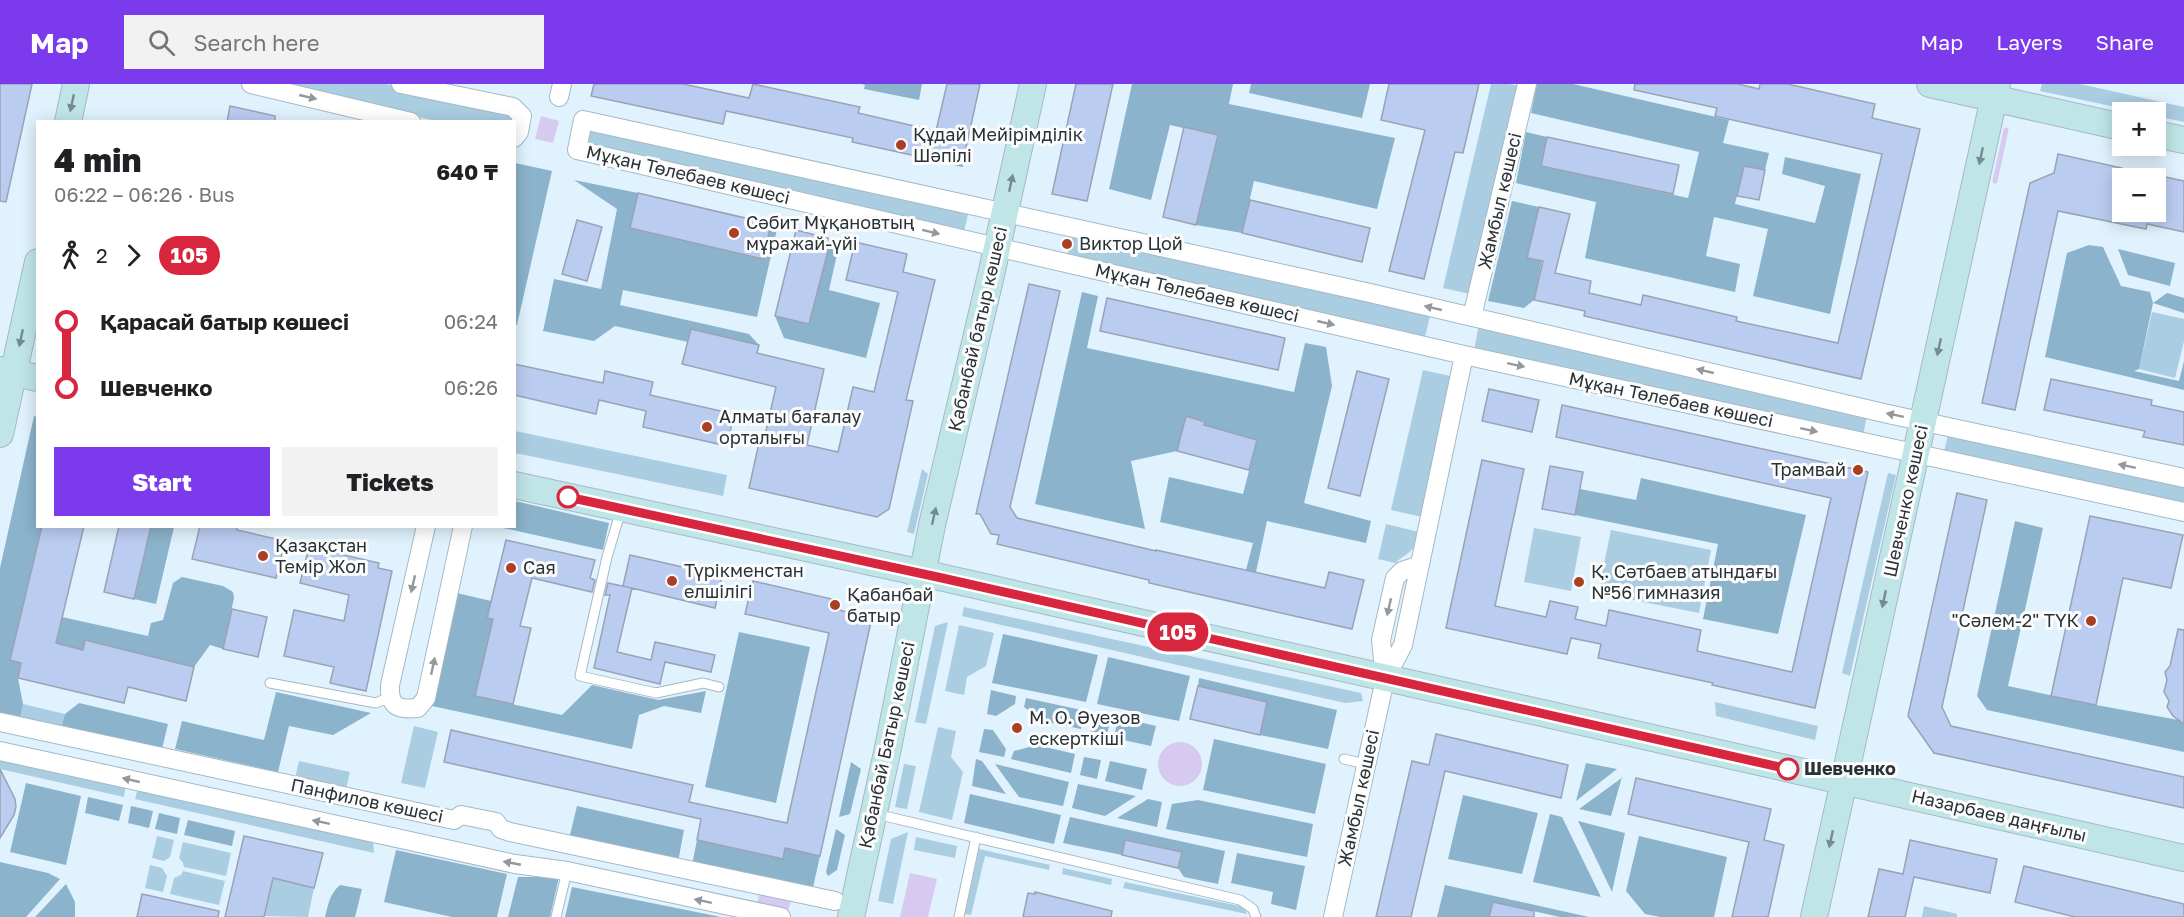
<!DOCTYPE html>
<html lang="en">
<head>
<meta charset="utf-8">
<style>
  body { margin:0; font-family:"Golos Text",sans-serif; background:#f2f2f2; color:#202124; height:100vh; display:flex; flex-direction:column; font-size:22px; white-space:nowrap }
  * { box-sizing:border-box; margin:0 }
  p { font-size:20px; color:#757577 }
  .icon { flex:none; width:33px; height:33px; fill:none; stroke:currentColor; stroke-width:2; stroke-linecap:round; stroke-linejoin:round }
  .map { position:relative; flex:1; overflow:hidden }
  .details { position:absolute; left:36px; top:36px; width:480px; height:408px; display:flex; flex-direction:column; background:#fff; border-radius:0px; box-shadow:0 3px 15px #0003 }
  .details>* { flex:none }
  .badge { padding:0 12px; border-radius:20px; font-size:21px; line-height:39px }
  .tools { position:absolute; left:2112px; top:18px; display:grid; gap:12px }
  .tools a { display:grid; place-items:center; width:54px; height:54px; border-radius:0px; background:#fff; box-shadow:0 3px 15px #0003; font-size:30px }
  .map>.badge { position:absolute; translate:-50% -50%; box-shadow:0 0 0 3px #fff }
  .legs { display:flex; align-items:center; gap:9px; height:66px; padding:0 18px; font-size:20px }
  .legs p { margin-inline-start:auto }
  .head { display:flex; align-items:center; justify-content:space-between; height:102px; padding:0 18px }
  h1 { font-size:33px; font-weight:800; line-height:45px }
  .action { display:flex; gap:12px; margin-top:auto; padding:12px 18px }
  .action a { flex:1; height:69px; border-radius:0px; background:#7c3aed; color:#fff; font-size:24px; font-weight:800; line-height:69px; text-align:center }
  .action a+a { background:#f2f2f2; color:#202124 }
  ul { padding:0 18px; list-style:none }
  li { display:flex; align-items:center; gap:21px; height:66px; font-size:22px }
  li i { display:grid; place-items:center; width:9px; height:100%; margin:0 8px; background:currentColor }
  li i::after { content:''; width:15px; height:15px; margin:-8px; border:4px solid; border-radius:50%; background:#fff }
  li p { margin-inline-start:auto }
  li:first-child i { background:linear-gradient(#0000 50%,currentColor 0) }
  li:last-child i { background:linear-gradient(currentColor 50%,#0000 0) }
  header { display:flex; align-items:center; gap:36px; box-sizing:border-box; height:84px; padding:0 30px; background:#7c3aed; color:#fff }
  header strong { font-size:28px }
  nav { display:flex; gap:33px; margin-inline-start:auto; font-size:21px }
  .search { width:420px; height:54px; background:#f2f2f2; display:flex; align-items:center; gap:15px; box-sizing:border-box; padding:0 21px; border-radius:0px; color:#757577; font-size:22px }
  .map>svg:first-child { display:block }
</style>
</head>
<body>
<header>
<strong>Map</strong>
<div class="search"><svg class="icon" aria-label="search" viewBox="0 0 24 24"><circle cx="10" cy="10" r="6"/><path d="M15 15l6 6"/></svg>Search here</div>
<nav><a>Map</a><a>Layers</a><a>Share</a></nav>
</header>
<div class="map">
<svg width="2184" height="833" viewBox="0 0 2184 833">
  <rect width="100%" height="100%" fill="#e0f2fd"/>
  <path fill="#aacde1" d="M274,0H386L505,25L514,38L436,37Z
    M1491,0H1509L1520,2L1470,210L1443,204Z
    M2042,0H2080L2184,23V38L2156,32V28H2139L2040,7Z
    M592,38L970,122L962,156L584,67Z
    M1075,145L1432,224L1423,261L1065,179Z
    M2152,228L2184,235V257L2175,294L2139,285Z
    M1480,235L1868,325L1862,358L1473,272Z
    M1423,286L1450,292L1422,433L1391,426Z
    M1950,343L2184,394V428L1942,375Z
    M515,347L727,391L723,412L515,369Z
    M922,385L928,390L914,450L907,448Z
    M1888,389L1896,391L1850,592L1842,589Z
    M1386,440L1419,448C1415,469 1409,467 1395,479L1378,475Z
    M1534,444L1581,453L1571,507L1524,498Z
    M1611,446L1711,466L1699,529L1598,509Z
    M964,523L1361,609L1363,617L1345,619L962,532Z
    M948,538L926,640L915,638L935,542Z
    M959,541L994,549L986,582L967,593L964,611L945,607Z
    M1715,618L1818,642L1815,656L1716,632Z
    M23,620L65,630L61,645L20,635Z
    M414,642L438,648L425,704L401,699Z
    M938,643L956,647L951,673L963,688L952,736L919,728Z
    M0,673L126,700L124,713L0,685Z
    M299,677L350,688L346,705L295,694Z
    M904,680L916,682L907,725L895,723Z
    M138,704L373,755L374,769L135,715Z
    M908,748L893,820L878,817L891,755Z
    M157,752L174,756L170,773L164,777L152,774Z
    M916,753L957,762L955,774L914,766Z
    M183,758L231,769L226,792L184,783L183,779L179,774Z
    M979,765L1050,781L1049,786L985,772L971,831L965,830Z
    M150,781L162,784L167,792L163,808L145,804Z
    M1063,784L1112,795L1111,801L1062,790Z
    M183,787L225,797L219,821L170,810L174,794L181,791Z
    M273,794L314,804L308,833L264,832Z
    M1125,798L1244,823L1247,830L1123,804Z
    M1924,822L1957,830V833H1922Z"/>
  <path fill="#8bb3cb" d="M862,0H922L919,16L864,5L865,1Z
    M1132,0H1233L1229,20L1395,54L1377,125L1254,97L1242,149L1196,141L1218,52L1170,41L1151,116L1109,105Z
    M1251,0H1370L1362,34L1249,9Z
    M1537,0H1573L1729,36L1723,59L1769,69L1765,86L1744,82L1735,120L1815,139L1825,102L1782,90L1785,73L1861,90L1830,230L1753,212L1768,145L1714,133L1706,172L1740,180L1735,208L1585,174L1596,118L1516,99L1526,48L1547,53L1541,82L1688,114L1699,68L1531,29Z
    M515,79L552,87L517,241H514Z
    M574,96L638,109L630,144L763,174L771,140L778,141L757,233L623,206L620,221L749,250L759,261L691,245L688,258L615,242L594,257L543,247L554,195L601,205L617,125Z
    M1512,117L1539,123L1527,173L1542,177L1534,216L1524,224L1488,217Z
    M831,155L840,157L829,206L880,219L866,274L784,254L775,232L809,240Z
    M2089,161L2103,163L2121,202L2150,208L2153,219L2167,209L2184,214V229L2153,219L2139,285L2134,287L2179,297L2184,277V306L2045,273L2067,169Z
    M2118,165L2175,179L2170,202L2128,191Z
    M1082,208L1098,212L1087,264L1294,308L1305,259L1326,263L1332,302L1304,419L1371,437L1366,459L1267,437L1256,488L1246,486L1253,459L1160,438L1169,393L1243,410L1257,356L1204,341L1205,337L1187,333L1177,367L1131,377L1145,445L1035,420Z
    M34,332L38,333V442L42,443L10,576L21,579L18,594L23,620L20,635L0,631V484Z
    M1641,394L1806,431L1778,550L1703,535L1718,460L1575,431L1580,405L1636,416Z
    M515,417L609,439L603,466L499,443L514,442Z
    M2015,437L2043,444L2008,602L2096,621L2184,637V668L1987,626L1977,612Z
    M151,443H174L156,520L134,515Z
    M182,493L223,502L233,508L234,514L223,565L210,561L194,583L85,557L83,566L56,559L62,533L148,552L151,539L163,536L173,499Z
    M457,509L491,517L487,534L493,535L475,612L562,631L592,601L658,616L706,607L701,629L664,622L639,631L632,665L432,622Z
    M739,548L810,563L776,719L705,703Z
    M1003,550L1098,571L1086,618L992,599Z
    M1108,573L1190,592L1179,637L1097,620Z
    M1199,594L1337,626L1328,665L1260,651L1267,618L1198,602Z
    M991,606L1016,612L1015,620L996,632L987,630Z
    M276,608L371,629L333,651L289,642L278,688L175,665L182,637L264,656Z
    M1026,614L1086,627L1081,645L1043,637L1024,623Z
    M79,619L168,640L162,665L61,645L65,630Z
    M1094,629L1111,633L1107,651L1090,647Z
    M1118,633L1156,642L1151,662L1114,654Z
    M984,645L993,646L1006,665L1004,673L979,668Z
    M1214,655L1326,680L1315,730L1203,706Z
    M1037,661L1075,670L1071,689L1011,675L1014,667Z
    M1084,673L1101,676L1097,695L1080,691Z
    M976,675L982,677L1006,710L972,702Z
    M1110,677L1147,685L1142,706L1105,697Z
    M851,678L861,685L850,730L839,733Z
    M1586,679L1617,685L1576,717Z
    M995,680L1069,698L1063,722L1019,713Z
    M1622,693L1611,732L1579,725L1623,693Z
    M26,699L81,712L66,781L10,768Z
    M1078,700L1136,712L1105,732L1072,724Z
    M970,710L1061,731L1054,760L964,739Z
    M1463,711L1538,729L1522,790L1448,775Z
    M88,713L123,721L119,737L85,729Z
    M1148,715L1162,718L1157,743L1117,734Z
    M1198,716L1313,740L1307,773L1166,745L1172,720Z
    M131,722L153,727L149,744L128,739Z
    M577,722L684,746L678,778L569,755Z
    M159,729L180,734L177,750L155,745Z
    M1550,730L1562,733L1601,813L1533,798Z
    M1070,733L1225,767L1218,800L1184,793L1178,784L1181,768L1126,756L1122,771L1063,759Z
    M188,736L235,747L232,762L184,751Z
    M1578,737L1625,749L1612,808Z
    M836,745L845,751L837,786L828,792L826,788Z
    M1639,752L1727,773L1714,833H1660L1645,830L1626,807Z
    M697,756L783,775L785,764L820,772L812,808L692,781Z
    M396,766L507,790L497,833H452L384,818Z
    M1237,769L1305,782L1296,826L1271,820L1273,808L1231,799Z
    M0,778L48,789L60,795L26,833H0Z
    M518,793H559L550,833H508Z
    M66,800L75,818V833H35Z
    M340,801L362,805L355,833H325C328,821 330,809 340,801Z
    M1445,801L1589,833H1560L1493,818L1489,833H1437Z
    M572,803L721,833H565Z"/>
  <path fill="#d6caf1" d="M541,32L559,37L553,59L535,55Z
    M1158 680a22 22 0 1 1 44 0a22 22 0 1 1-44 0Z
    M910,789L937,795L928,833H900Z
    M759,810L791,817L788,827L757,820Z"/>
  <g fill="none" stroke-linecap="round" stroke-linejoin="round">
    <path stroke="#d6caf1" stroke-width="5" d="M1995,97L2006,46"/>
  </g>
  <path fill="#bbccf1" stroke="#9aa2b6" stroke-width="1.5" d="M0,0H32L6,118L0,117Z
    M594,0H683L749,14L753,0L860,23L858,29L936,47L947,0H980L962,82L852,58L853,54L726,27L723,40L591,12Z
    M1076,0H1113L1087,117L1052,110Z
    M1389,0H1479L1463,69L1455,68L1424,195L1389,187L1425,46L1381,36Z
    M1635,0H1738L1759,5L1760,0H1788L1875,20L1872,34L1920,45L1861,295L1584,232L1585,227L1534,216L1543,177L1527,174L1539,123L1570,130L1555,189L1591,197L1589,209L1641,221L1643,211L1737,233L1736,237L1838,259L1882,70L1715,32L1717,24L1634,6Z
    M230,22L275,32V38H227Z
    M1184,43L1218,51L1196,141L1163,133Z
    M1547,53L1679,81L1673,110L1541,82Z
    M2058,70L2122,84V128H2156V91L2184,97V148L2147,140L2146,145L2058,127L2015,326L1982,319L2030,99L2054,89Z
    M1744,82L1765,86L1759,116L1737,112Z
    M638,109L771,140L763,175L630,144Z
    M1250,116L1370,144L1362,178L1242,149Z
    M577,136L602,143L587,197L562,190Z
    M796,146L831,155L809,240L775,232Z
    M855,158L907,170L903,188L935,196L906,316L913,317L889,425L877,433L749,404L761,350L765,351L776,303L682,280L691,245L759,261L757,269L824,285L807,361L838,368L853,303L874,308L898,208L846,196Z
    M1029,200L1060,207L1010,423L1017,434L1156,467V466L1325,504L1329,488L1364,496L1352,545L1149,499V496L997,460L999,451L991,450L980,430H976Z
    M1107,214L1285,254L1278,286L1100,247Z
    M514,280L603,299L605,287L653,298L650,311L734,330L727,362L643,343L646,327L599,316L596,330L514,311Z
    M1357,287L1389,295L1360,412L1328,404Z
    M2051,295L2152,316L2151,321L2184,328V361L2143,353L2145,347L2044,326Z
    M1489,305L1539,316L1532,348L1482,337Z
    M1562,321L1868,388L1815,624L1712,601L1713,599L1598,574L1601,560L1571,554L1567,570L1446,544L1482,376L1524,385L1495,522L1546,533L1550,517L1578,523L1575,535L1606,542L1609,526L1701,546L1697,567L1792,588L1831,414L1556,353Z
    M1186,332L1205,338L1204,341L1257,356L1249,386L1177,367Z
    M1550,382L1583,388L1575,431L1542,425Z
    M1957,409L1987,416L1942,623L1951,642L2184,693V724L1934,669L1908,632Z
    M2090,432L2183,451L2171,504L2123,494L2096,621L2051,612Z
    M42,442H84L56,559L83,566L85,556L194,583L186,617L128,603L124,619L18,594L21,579L10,576Z
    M119,442H151L134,515L104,508Z
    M200,442H237V446L285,457L276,494L192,475Z
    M506,456L595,476L590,494L595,496L592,508L532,494L520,542L531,544L513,620L475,612L493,535L487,534Z
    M309,463L379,479L378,484L392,487L366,607L330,599L334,583L284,572L294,526L344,537L349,511L300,499Z
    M630,471L722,492L715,524L623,502Z
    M753,497L836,516L834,525L872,533L820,772L785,764L783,775L697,756L701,735L444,678L451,646L693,701L689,718L787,739L829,549L745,530Z
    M608,499L632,504L617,568L651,576L655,558L715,571L711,588L665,578L660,600L594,584L610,511H605Z
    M232,525L267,533L258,573L223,565Z
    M2178,545L2184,546V640L2173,632L2167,623L2169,617L2164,608L2167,596L2165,588L2170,582Z
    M1198,602L1267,618L1260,651L1190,635Z
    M1436,650L1568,681L1561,714L1445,687L1411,833H1376L1412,677L1429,681Z
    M0,685L15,715L16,723L14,731L0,754Z
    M1636,694L1771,725L1764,756L1784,761L1768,833H1732L1749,758L1628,730Z
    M244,752L323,769L314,804L273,794L264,833H225Z
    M1125,756L1182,768L1178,784L1122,771Z
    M1910,756L1997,775L1990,809L1914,793L1905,833H1868L1879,785L1903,790Z
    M2024,782L2184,820V833H2075L2015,818Z
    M1035,808L1112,827L1111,833H1023L1028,809L1035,810Z
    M142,810L219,827L218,833H137Z
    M1493,818L1534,827V833H1489Z"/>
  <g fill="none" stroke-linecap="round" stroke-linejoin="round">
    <g stroke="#a4b9c6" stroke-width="11">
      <path id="lane" d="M621,426L607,473L580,592L656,609L703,599L719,603
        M270,599L376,619L390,613
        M1344,675L1366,680
        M876,730L1240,816L1253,825L1256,833
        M556,833L567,787
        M959,833L976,753"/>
    </g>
    <g stroke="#a4b9c6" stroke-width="20">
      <path id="street" d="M251,0L411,38
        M401,0L513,23L522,32L519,48L514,54
        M559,13L562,0
        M1472,233L1527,0
        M2184,394L1888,330L1370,209L583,36L577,66L1464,271L2184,428
        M426,442L390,601C389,623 398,626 418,624L426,614L463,442
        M1385,595L1381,556L1395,494L1402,487L1420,481
        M0,638L454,736L461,731L496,738L501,745L510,748L835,817
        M0,667L515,780L567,787L781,833
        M1333,833L1385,595L1403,561L1464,271"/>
    </g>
    <g stroke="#a4b9c6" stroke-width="28">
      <path id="secondary" d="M1930,0L2122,43
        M68,38L76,0
        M2156,50L2184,56
        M0,286L38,294
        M0,350L38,178
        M514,401L922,489L2184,774
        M851,833L888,664L932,441L991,191L1033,0
        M1814,833L1997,0"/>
    </g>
    <use href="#lane" stroke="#fff" stroke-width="9"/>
    <use href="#street" stroke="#fff" stroke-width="18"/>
    <use href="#secondary" stroke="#c0e5e7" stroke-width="26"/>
  </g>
  <defs><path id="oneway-solid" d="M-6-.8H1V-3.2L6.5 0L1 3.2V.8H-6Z" transform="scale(1.5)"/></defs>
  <g fill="#94989b">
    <use href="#oneway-solid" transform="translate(308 13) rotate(13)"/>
    <use href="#oneway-solid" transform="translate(931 148) rotate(14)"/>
    <use href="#oneway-solid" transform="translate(1433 224) rotate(-167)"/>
    <use href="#oneway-solid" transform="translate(1326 239) rotate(13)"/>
    <use href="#oneway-solid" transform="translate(1516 281) rotate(12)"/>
    <use href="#oneway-solid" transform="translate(1705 287) rotate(-167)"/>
    <use href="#oneway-solid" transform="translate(1895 331) rotate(-168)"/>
    <use href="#oneway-solid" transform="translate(1809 346) rotate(12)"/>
    <use href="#oneway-solid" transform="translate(2127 382) rotate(-168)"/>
    <use href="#oneway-solid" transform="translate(413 500) rotate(103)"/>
    <use href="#oneway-solid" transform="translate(1389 523) rotate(103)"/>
    <use href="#oneway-solid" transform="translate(433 582) rotate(-78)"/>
    <use href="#oneway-solid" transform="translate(131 696) rotate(-167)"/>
    <use href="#oneway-solid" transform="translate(321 738) rotate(-168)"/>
    <use href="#oneway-solid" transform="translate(512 779) rotate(-169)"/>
    <use href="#oneway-solid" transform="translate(703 817) rotate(-168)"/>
  </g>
  <g fill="#748c8f">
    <use href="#oneway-solid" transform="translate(72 19) rotate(102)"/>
    <use href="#oneway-solid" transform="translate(1981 72) rotate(102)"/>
    <use href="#oneway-solid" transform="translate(1011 99) rotate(-78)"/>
    <use href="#oneway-solid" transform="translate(21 254) rotate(102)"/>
    <use href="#oneway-solid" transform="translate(1939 263) rotate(102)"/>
    <use href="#oneway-solid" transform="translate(934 432) rotate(-77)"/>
    <use href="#oneway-solid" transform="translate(1884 515) rotate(102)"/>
    <use href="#oneway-solid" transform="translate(1831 755) rotate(102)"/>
  </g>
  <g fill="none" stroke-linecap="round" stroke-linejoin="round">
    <g stroke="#fff" stroke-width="14">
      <path id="line-1" d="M568,413L942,494L1788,685"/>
    </g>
    <use href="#line-1" stroke="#d7263d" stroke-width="9"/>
  </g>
  <g fill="#a94024" stroke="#fcfcfc" stroke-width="2">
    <circle cx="901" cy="61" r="6"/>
    <circle cx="734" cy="149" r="6"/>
    <circle cx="1067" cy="160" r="6"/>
    <circle cx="707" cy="343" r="6"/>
    <circle cx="1858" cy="386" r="6"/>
    <circle cx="263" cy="472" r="6"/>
    <circle cx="511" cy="484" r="6"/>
    <circle cx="672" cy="497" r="6"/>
    <circle cx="1579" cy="498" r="6"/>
    <circle cx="835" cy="521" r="6"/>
    <circle cx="2091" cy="537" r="6"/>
    <circle cx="1017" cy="644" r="6"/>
  </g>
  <g fill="#fff" stroke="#d7263d" stroke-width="3">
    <circle cx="568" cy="413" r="10"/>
    <circle cx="1788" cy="685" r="10"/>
  </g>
  <g text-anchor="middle" stroke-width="6" stroke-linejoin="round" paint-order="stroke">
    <g font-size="18" fill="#293237" stroke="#fcfcfc" text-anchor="start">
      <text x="913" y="57">Құдай Мейірімділік<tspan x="913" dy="21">Шәпілі</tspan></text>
      <text x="746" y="145">Сәбит Мұқановтың<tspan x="746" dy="21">мұражай-үйі</tspan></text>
      <text x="1079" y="166">Виктор Цой</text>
      <text x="719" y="339">Алматы бағалау<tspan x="719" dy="21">орталығы</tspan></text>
      <text x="1846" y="392" text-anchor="end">Трамвай</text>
      <text x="275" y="468">Қазақстан<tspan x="275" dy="21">Темір Жол</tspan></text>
      <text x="523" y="490">Сая</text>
      <text x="684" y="493">Түрікменстан<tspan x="684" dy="21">елшілігі</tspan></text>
      <text x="1591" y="494">Қ. Сәтбаев атындағы<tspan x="1591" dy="21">№56 гимназия</tspan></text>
      <text x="847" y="517">Қабанбай<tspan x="847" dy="21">батыр</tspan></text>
      <text x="2079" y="543" text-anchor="end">"Сәлем-2" ТҮК</text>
      <text x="1029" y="640">М. О. Әуезов<tspan x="1029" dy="21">ескерткіші</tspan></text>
    </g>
    <g font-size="18" fill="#293237" stroke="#fcfcfc">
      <text transform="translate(688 91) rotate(13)" y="6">Мұқан Төлебаев көшесі</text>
      <text transform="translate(1500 117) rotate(-77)" y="6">Жамбыл көшесі</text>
      <text transform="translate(1197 209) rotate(13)" y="6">Мұқан Төлебаев көшесі</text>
      <text transform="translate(978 245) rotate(-77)" y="6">Қабанбай батыр көшесі</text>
      <text transform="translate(1671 316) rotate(12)" y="6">Мұқан Төлебаев көшесі</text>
      <text transform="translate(1906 417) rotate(-78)" y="6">Шевченко көшесі</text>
      <text transform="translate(887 661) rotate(-78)" y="6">Қабанбай Батыр көшесі</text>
      <text transform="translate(1359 714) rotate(-78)" y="6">Жамбыл көшесі</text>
      <text transform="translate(367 717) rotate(12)" y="6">Панфилов көшесі</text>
      <text transform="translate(1999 732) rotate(13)" y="6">Назарбаев даңғылы</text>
    </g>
    <g font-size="18" font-weight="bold" fill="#293237" stroke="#fcfcfc" text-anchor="start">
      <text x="1804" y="691">Шевченко</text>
    </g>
  </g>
</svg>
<div class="tools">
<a>+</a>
<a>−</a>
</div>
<b class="badge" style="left:1178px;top:548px;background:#d7263d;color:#fff">105</b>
<section class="details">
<div class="head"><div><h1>4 min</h1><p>06:22 – 06:26 · Bus</p></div><b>640 ₸</b></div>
<div class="legs"><svg class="icon" aria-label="walk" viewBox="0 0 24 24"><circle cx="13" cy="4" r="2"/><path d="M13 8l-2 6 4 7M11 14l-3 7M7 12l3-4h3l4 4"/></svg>2<svg class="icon" aria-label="forward" viewBox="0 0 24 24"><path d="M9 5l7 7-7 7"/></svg><b class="badge" style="background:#d7263d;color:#fff">105</b></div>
<ul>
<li><i style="color:#d7263d"></i><b>Қарасай батыр көшесі</b><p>06:24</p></li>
<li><i style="color:#d7263d"></i><b>Шевченко</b><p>06:26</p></li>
</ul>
<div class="action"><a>Start</a><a>Tickets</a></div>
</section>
</div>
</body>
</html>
